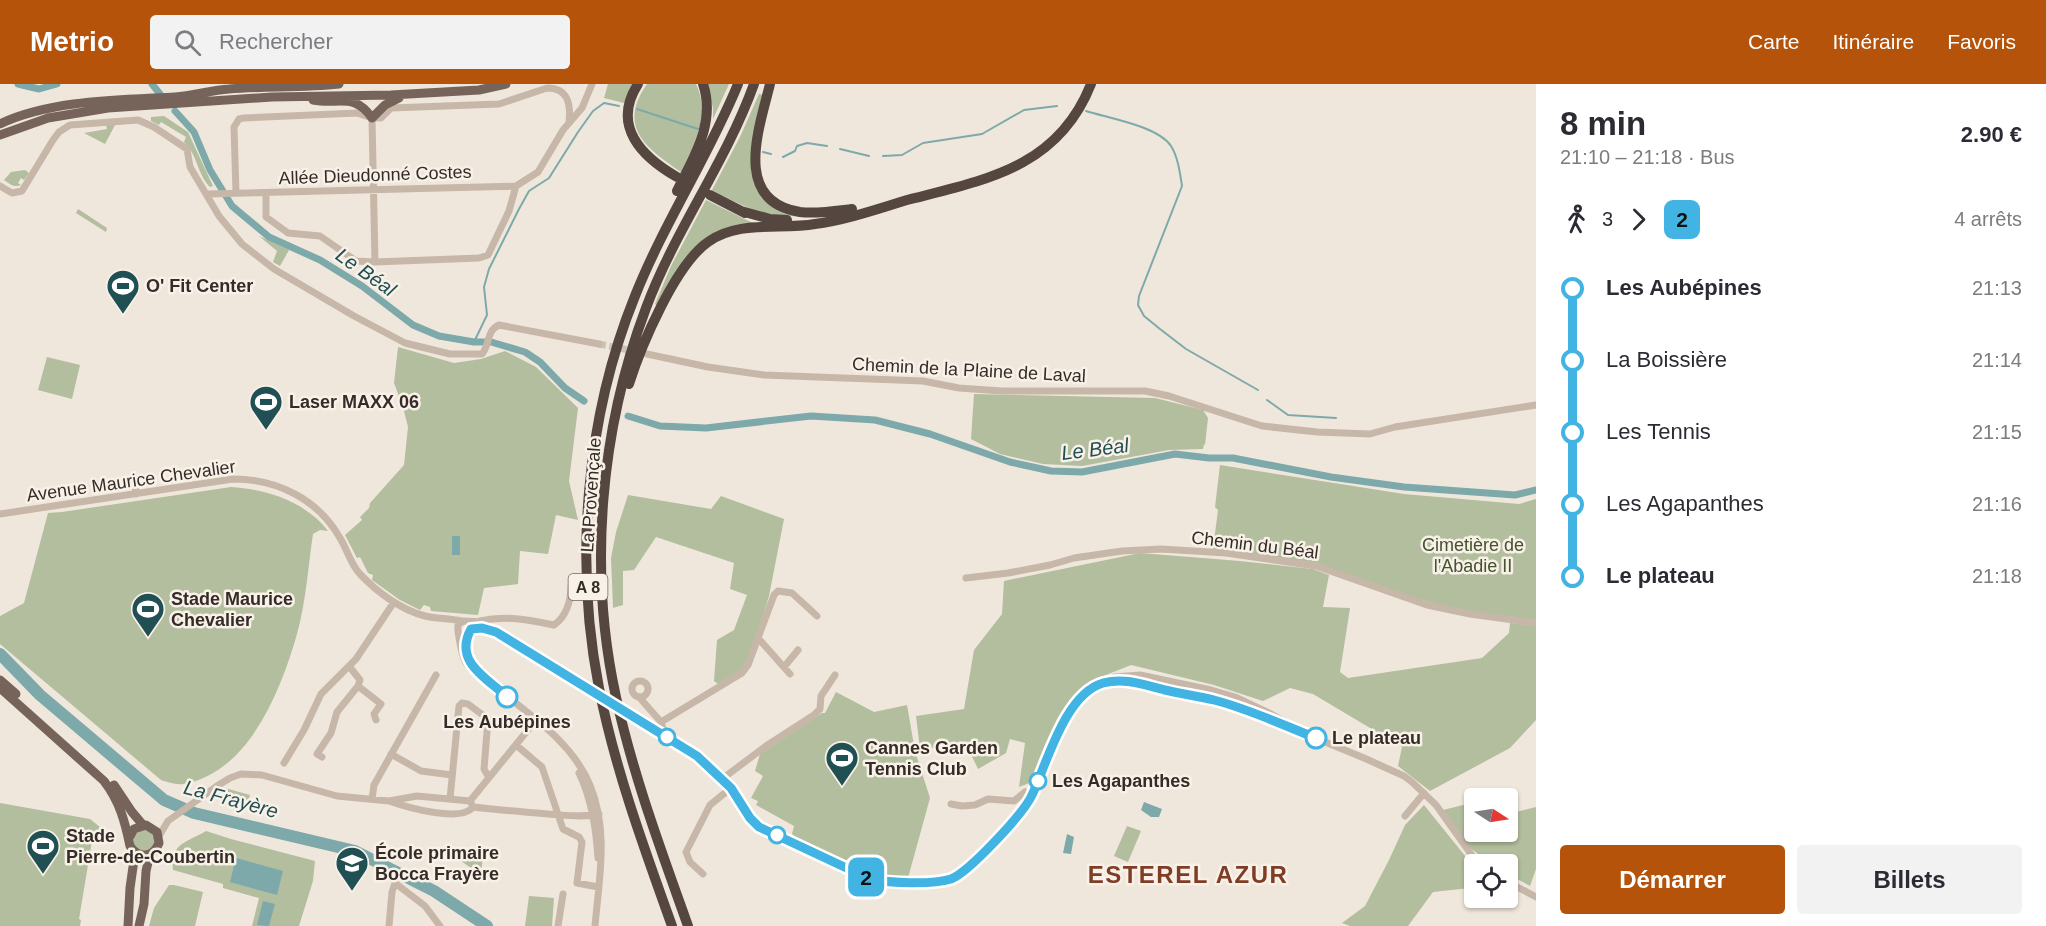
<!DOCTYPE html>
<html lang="fr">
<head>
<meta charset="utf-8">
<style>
  body { margin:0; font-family:Helvetica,sans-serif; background:#f2f2f3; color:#2b2b33; height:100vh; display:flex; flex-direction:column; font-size:22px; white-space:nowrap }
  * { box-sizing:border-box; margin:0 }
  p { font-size:20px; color:#7c7c81 }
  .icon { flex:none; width:33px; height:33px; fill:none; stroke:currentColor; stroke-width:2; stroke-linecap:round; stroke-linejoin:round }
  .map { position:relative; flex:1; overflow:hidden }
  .panel { display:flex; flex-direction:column; background:#fff; width:510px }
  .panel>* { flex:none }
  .badge { padding:0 12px; border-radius:9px; font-size:21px; line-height:39px }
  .needle { width:39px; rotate:102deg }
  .controls { position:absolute; left:1464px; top:704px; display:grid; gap:12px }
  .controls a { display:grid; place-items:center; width:54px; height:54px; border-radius:6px; background:#fff; box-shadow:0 2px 4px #0004; font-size:30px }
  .map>.badge { position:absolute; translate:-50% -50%; box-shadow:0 0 0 3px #fff }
  .legs { display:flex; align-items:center; gap:9px; height:66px; padding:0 24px; font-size:20px }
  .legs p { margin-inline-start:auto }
  .overview { display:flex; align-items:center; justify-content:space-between; height:102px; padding:0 24px }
  h1 { font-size:33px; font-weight:700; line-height:45px }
  .action { display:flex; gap:12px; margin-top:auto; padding:12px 24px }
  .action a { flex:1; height:69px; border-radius:6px; background:#b45309; color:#fff; font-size:24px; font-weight:700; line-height:69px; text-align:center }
  .action a+a { background:#f2f2f3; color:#2b2b33 }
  ul { padding:0 24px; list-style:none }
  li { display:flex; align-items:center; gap:21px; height:72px; font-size:22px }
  li i { display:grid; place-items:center; width:9px; height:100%; margin:0 8px; background:currentColor }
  li i::after { content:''; width:15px; height:15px; margin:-8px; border:4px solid; border-radius:50%; background:#fff }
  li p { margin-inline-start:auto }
  li:first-child i { background:linear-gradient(#0000 50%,currentColor 0) }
  li:last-child i { background:linear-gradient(currentColor 50%,#0000 0) }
  header { display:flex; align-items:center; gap:36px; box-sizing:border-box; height:84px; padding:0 30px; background:#b45309; color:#fff }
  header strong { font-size:28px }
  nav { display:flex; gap:33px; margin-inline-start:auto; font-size:21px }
  .search { width:420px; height:54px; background:#f2f2f3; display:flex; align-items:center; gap:15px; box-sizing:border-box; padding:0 21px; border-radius:6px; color:#7c7c81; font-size:22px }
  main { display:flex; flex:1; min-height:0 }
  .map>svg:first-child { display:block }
</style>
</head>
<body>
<header>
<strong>Metrio</strong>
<div class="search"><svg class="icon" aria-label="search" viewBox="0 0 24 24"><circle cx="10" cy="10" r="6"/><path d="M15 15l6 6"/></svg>Rechercher</div>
<nav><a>Carte</a><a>Itinéraire</a><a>Favoris</a></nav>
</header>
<main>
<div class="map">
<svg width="1536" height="842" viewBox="0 0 1536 842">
  <rect width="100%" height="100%" fill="#f0e7dc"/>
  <path fill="#b2be9d" d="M608,0H632L624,19L604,14Z
    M647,0H696C711,31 694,60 681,88C648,65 616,44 647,0Z
    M707,0H729L713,35V24Z
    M759,10L764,11L754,97L800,132C765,134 742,122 712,106L740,53Z
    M164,32L188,48L213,102L210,103C197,90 197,69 184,58L186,53L161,38L159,41L151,37V33Z
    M106,41H115L105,60L84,49L107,45Z
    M25,86L29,89L24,96L21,94L18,99L21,101C14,104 10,100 4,96L11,88Z
    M706,116L755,140L715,148L658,222L655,220L671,182Z
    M78,125L107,144L106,148L76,129Z
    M259,152L289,166L280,182L273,178L277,167Z
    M398,263L454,279L481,275L505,267L536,283L578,324L569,397L578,436L556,431L548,470L520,467L518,500L484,504L478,531L431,527L430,523L424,521L420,526L400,516L372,496L373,491L368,489L360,473L357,474L345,451L362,436L360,433L369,424L370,419L404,381L408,343L403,323L394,299Z
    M47,273L80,281L72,315L38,306Z
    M974,310L1155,314L1203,326L1208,334L1205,361L1204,360L1203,365L1169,366L1082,382L1043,380L1000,370L971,355Z
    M1220,381L1404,410L1519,420L1536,415V537L1460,526L1399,510L1317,479L1213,465L1218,426L1215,423Z
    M231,403C267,405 306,418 328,447L320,446L313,450C308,483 306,518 297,550C281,606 249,689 183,700C176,701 167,698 161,696L0,560V532L24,519L48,429L62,428Z
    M628,411L711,425L721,412L784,435L769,512L752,568L741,586L718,600L714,597L717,556L734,546L747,511L730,505L734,479L656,453L634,486L623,487V521L613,524L611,474L616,448Z
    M1140,469L1240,477L1313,485L1329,491L1323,523L1350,524L1340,588L1348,594L1482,574L1509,549L1510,539L1536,542V636L1510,664L1430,707L1398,682L1402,663L1313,610L1290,604L1263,617L1214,601L1131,581L1101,593L1071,618L1058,640L1032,698L1019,703L1025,659L1010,655L1006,669L978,685L966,660L920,665L916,632L964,625L974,566L1002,530L1004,497Z
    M836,608L874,628L907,621L915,667L930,714L908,794C868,793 830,769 794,752L792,750L794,742L756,721L758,717L751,714L763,692L755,687L760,670L822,629H825Z
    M225,704L250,711L245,726L221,719Z
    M0,719L90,735L100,743L104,752L93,751L79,835L81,836L80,842H0Z
    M1471,719L1474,723V747H1508V730L1536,723V785L1530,802L1508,790V780H1492L1470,764L1443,726Z
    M1424,721L1470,778V804L1433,808L1408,842H1350L1342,839L1365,822L1389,776L1405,741Z
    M1127,742L1141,747L1128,778L1114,772Z
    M144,745L154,750L155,761L146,768L135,765C132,753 133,751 144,745Z
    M206,747L231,755L315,777L313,797L299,842H252L259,814L223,804V800L173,786C170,759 186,759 206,747Z
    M483,771L481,791L454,772Z
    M169,801H174L203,808L195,842H149L154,824Z
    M529,812L554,814L552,842H525Z"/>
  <path fill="#7da9ab" d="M452,452H460V471H452Z
    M1144,718L1162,725L1159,733H1151L1141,726Z
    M1067,750L1074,753L1071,770L1063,769Z
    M236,774L283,787L277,811L230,798Z
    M263,817L275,820L269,842L257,841Z"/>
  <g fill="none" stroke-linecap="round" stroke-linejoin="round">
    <path stroke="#7da9ab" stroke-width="2" d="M637,25L698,45
      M1086,27C1108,34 1158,42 1171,62C1178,73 1180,89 1182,102L1139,212L1138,221L1144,232L1160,245L1186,265L1258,306
      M840,65L869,72
      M763,68L771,70
      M883,72L902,71L923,59L982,50L1024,26L1057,22
      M783,73L795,67L797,62L807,59L827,62
      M474,258L487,231L484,203L489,185L519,125L529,107L549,94L578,48L593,27L604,19L619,22
      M1267,316L1288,331L1336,334"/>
    <path stroke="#7da9ab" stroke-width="7" d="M18,0L39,5L57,0
      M152,0L160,10
      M175,27L194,48L210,86L232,122L269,153L320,176L362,202L413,241L439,252L474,258H491L525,268L540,278L565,304L584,317
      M628,332L660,342L706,344L811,332L875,336L930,350L1010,378L1051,387L1082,388L1175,370L1209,374H1233L1331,393L1404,403L1515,411L1536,406"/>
    <path stroke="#7da9ab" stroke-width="12" d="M0,570L40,611L164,716L194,729L355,767L434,807L487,842"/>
    <path stroke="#cbc2b8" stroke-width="7" stroke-dasharray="7 3.5" stroke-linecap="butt" d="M599,260L634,267"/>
    <path stroke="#c7b7a9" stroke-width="7" d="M372,34L375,178
      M0,102L12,109L22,107L53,56L59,48L70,41L138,36L154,43L187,65L190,83L219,132L242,160L274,185L354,232L405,259L450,270H482C490,261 486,247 499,241L599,260
      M236,109L234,43L239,35L244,34L357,29L372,34H381L391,24L499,20L547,4C568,4 571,20 569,38
      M266,109V133L288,149L320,152L356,177L375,178L479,174L488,171L509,127L516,102
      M207,110L516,102L538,88L563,46L582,24L592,0
      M647,270L708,283L764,291L923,297L959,304L1002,307H1145L1169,312L1262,342L1317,348L1370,350L1395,343L1536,321
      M134,392L136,410
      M0,430L233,395C277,395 318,415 340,454C347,465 351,481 360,490C377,508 401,526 425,532C437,535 449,534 461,537
      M966,494L1008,489L1050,481L1074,474L1122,467L1161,465L1226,469L1316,482L1427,521L1470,530L1536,539
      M480,537C505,531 529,536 554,541C566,533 571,517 571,502
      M471,545L482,544L491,546
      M467,551V570L473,583
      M758,554L790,590
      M548,579L483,539C477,537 470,537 463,537L458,541C457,546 462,575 467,580C474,590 489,597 499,606C532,632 573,660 590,701C609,747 599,795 595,842
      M784,583L798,566
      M632 605a8 8 0 1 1 16 0a8 8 0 1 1-16 0Z
      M1108,598L1136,597L1164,606L1215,616L1287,643
      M358,602L381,620L374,630L376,636
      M639,613L661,638L665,652
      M661,638L742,589L748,581L774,511L778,507L792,509L817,532
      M643,639C674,657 709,676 732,705C742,717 746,733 759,743L870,795L887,799L932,797L950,795L964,787L1023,728L1032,713L1064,638L1074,621L1084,610L1114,593L1140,591L1211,606L1235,613L1271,630L1305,649
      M1301,648L1364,674L1404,692L1412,698L1436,721L1478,780
      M516,661L542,683L563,745L579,753L582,758L577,799L598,803
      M391,670L421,687L452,691
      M322,673L317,670L331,649L337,628L358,602L360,596L349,582
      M284,679L304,646L321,610L356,575L394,518
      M579,689C592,716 596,745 598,774
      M722,695L766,662L814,631L820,625L821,612L835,591
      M372,715L374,701L436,591
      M450,715L459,622L462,619L468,620L488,635L484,685L488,692
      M470,717L536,636
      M951,720L962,722L975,721L988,715L1014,717L1025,708
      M473,723C461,739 406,723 389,717L417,712L470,717L473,723C498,726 523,728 548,730C565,731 582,734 599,730
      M1405,732L1424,709
      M159,752L168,737L217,702L230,694L241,690L262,691L337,712L389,717
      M703,790L690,778L686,768L710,721L731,704
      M1508,798L1536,813
      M389,842L392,808L395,799L425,822L440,842
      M558,842L563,810"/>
    <path stroke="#76645a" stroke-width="9" d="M313,16C339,21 354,8 372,34L385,21L399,14
      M0,40C50,16 120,16 175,13C193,12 211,6 229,5C266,2 303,4 339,0
      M0,51L48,34L108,24L272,13L391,11L479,6L506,0
      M0,596L16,610
      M0,604L104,697C120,718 125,738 130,762C139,775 153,774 159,759L157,748L146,741L134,745L129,754
      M114,701L132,728L143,741
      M128,842L130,804L135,769
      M139,842L144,820L146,787L150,770"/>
    <path stroke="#554740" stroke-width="10" d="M638,0C611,42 642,73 677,93
      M770,0C759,45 732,117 800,128C817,130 835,127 852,125
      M677,107C694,72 716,39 703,0
      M710,111L745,129
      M741,127L770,135L787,136
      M629,300C641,262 675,181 708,158C738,136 780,146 815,140C846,136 877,125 907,116C985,96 1058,84 1091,0
      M672,842C644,764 615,685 599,604C574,476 586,333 635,212C664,139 708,73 738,0
      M688,842C661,766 633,691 616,613C588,486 600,346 646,224C675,146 726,78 754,0"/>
    <path stroke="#c7b7a9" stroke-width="7" d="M548,579L643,639"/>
  </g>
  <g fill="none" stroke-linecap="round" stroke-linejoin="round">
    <g stroke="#fff" stroke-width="14">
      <path id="line-1" d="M507,613C487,594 453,578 471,545L482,544L496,548L697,672L731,704L750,734L759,743L870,795C890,799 931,801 951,795C969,788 1024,729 1032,711C1047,679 1065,610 1103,599C1125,593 1144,601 1165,606C1181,610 1198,612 1214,616C1249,625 1283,641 1316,654"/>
    </g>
    <use href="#line-1" stroke="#42b4e3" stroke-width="9"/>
  </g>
  <defs>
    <g id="stadium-pin" transform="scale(1.725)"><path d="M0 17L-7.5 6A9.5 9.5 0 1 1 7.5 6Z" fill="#204f54" stroke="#f8f1e8"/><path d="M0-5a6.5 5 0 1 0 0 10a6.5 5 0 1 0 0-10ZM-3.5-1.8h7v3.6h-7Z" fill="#fff"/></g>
    <g id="school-pin" transform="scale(1.725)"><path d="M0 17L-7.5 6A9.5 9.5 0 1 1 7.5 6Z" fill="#204f54" stroke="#f8f1e8"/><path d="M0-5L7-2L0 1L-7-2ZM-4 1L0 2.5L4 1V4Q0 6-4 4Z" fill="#fff"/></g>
  </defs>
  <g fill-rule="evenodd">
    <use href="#stadium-pin" x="123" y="202"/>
    <use href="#stadium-pin" x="266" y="318"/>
    <use href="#stadium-pin" x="148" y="525"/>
    <use href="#stadium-pin" x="842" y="674"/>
    <use href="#stadium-pin" x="43" y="762"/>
    <use href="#school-pin" x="352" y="779"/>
  </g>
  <g fill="#fff" stroke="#42b4e3" stroke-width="3">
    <circle cx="507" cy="613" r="10"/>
    <circle cx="667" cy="653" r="8"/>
    <circle cx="1316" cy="654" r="10"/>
    <circle cx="1038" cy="697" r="8"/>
    <circle cx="777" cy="751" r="8"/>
  </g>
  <g text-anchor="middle" stroke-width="5" stroke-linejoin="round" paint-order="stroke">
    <rect fill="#f8f1e8" stroke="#706762" stroke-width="1.5" x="568.5" y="490" width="39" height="26" rx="4.5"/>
    <g font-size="16" font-weight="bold" fill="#352c28">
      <text x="588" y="509">A 8</text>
    </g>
    <g font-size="18" fill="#352c28" stroke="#f8f1e8">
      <text transform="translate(375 91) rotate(-2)" y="6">Allée Dieudonné Costes</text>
      <text transform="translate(969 286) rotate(3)" y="6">Chemin de la Plaine de Laval</text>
      <text transform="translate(131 397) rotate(-8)" y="6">Avenue Maurice Chevalier</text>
      <text transform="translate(591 411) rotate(-86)" y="6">La Provençale</text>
      <text transform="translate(1255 461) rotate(7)" y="6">Chemin du Béal</text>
    </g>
    <g font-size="18" font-weight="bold" fill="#352c28" stroke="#f8f1e8" text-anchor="start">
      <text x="146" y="208">O' Fit Center</text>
      <text x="289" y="324">Laser MAXX 06</text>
      <text x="171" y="521">Stade Maurice<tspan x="171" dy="21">Chevalier</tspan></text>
      <text x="865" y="670">Cannes Garden<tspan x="865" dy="21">Tennis Club</tspan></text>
      <text x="66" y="758">Stade<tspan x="66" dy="21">Pierre-de-Coubertin</tspan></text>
      <text x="375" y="775">École primaire<tspan x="375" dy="21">Bocca Frayère</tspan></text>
    </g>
    <g font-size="18" fill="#44522e" stroke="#f8f1e8">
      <text x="1473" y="467">Cimetière de<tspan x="1473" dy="21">l'Abadie II</tspan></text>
    </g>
    <g font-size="18" font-weight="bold" fill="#352c28" stroke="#f8f1e8" text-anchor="start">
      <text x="507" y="644" text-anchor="middle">Les Aubépines</text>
      <text x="1332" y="660">Le plateau</text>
      <text x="1052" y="703">Les Agapanthes</text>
    </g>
    <g font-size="20" font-style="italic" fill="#204f54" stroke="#f8f1e8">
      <text transform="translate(366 188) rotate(35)" y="7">Le Béal</text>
      <text transform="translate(1095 365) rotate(-7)" y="7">Le Béal</text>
      <text transform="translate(231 715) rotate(15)" y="7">La Frayère</text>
    </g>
    <g font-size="24" font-weight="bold" letter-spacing="1.5" fill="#7f3d26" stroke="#f8f1e8">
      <text x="1188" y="799">ESTEREL AZUR</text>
    </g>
  </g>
</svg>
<div class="controls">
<a><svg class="needle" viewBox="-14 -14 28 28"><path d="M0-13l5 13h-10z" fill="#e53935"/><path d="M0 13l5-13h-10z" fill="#7c7c81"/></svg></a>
<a><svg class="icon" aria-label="locate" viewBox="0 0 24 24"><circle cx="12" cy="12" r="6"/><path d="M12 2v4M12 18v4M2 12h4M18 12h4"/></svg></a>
</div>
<b class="badge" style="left:866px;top:793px;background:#42b4e3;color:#111">2</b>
</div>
<section class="panel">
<div class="overview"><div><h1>8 min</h1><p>21:10 – 21:18 · Bus</p></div><b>2.90 €</b></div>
<div class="legs"><svg class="icon" aria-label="walk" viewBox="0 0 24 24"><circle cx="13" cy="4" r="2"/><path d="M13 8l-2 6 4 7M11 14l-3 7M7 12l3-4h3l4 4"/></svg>3<svg class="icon" aria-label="forward" viewBox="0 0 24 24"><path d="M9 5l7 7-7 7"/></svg><b class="badge" style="background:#42b4e3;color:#111">2</b><p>4 arrêts</p></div>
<ul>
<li><i style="color:#42b4e3"></i><b>Les Aubépines</b><p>21:13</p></li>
<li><i style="color:#42b4e3"></i><span>La Boissière</span><p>21:14</p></li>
<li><i style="color:#42b4e3"></i><span>Les Tennis</span><p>21:15</p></li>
<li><i style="color:#42b4e3"></i><span>Les Agapanthes</span><p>21:16</p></li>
<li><i style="color:#42b4e3"></i><b>Le plateau</b><p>21:18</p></li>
</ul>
<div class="action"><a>Démarrer</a><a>Billets</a></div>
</section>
</main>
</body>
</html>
